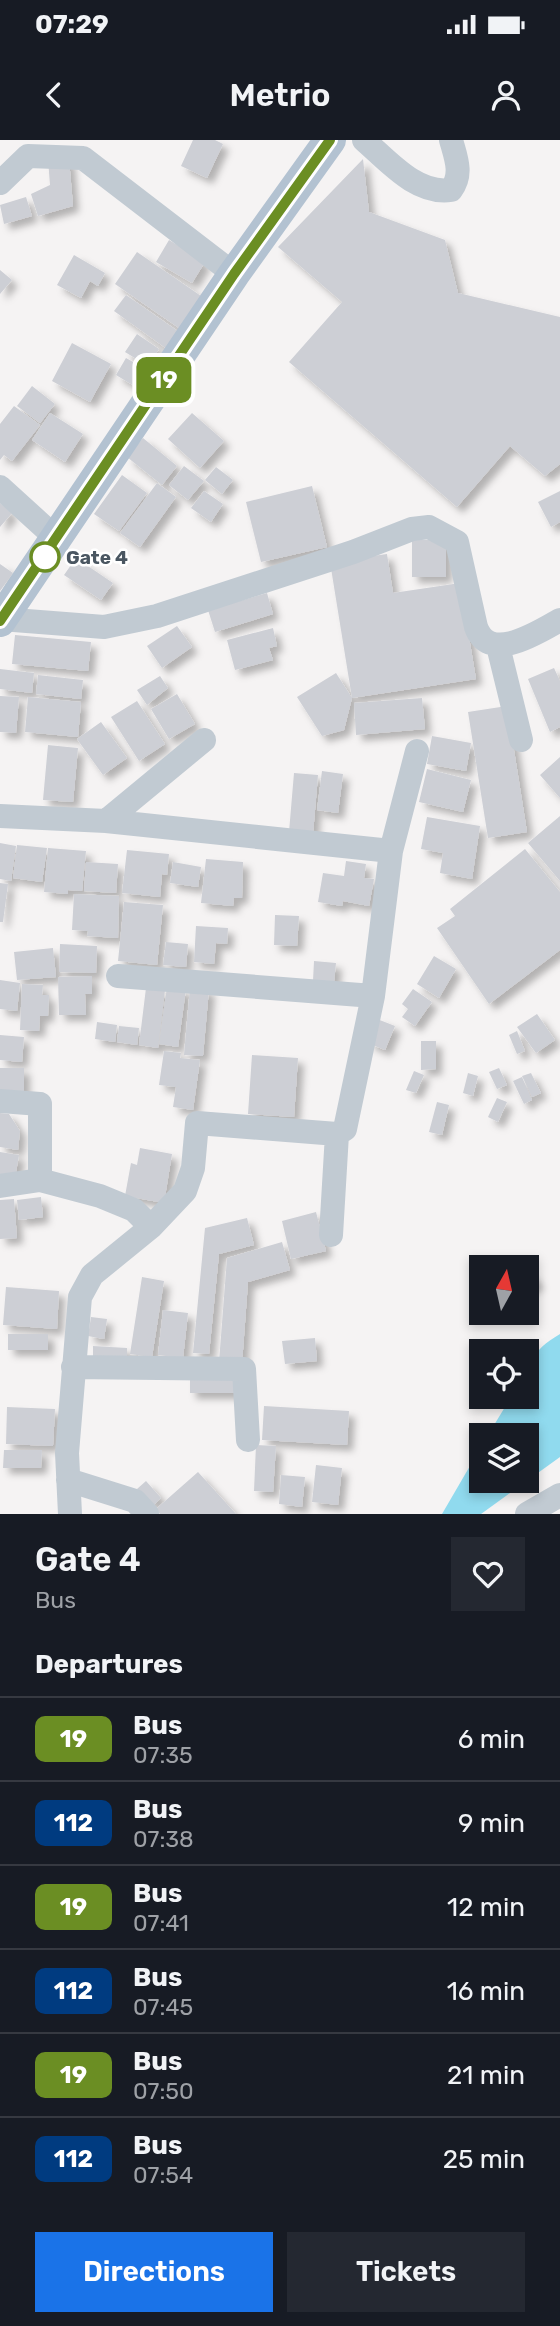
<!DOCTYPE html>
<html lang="en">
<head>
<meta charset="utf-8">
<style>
  body { margin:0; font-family:Rubik,sans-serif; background:#242831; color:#f1f3f6; height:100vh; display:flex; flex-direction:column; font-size:26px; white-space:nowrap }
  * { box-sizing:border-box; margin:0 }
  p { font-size:23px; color:#9ea1a6 }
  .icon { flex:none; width:38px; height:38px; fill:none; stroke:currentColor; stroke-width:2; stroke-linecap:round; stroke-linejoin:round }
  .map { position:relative; height:1374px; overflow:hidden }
  .sheet { display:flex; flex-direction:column; background:#171b24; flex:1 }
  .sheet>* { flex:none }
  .badge { padding:0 14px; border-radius:10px; font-size:24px; line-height:46px }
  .needle { width:46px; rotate:8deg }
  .fabs { position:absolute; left:469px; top:1115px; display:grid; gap:14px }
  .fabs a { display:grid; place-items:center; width:70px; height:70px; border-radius:0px; background:#171b24; box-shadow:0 4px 10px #0003; font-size:35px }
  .map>.badge { position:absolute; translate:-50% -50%; box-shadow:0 0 0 4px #fff }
  h2 { padding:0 35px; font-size:26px; line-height:63px }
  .round { display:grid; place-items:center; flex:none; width:74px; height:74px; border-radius:0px; background:#242831 }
  .overview { display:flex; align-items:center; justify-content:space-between; height:119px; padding:0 35px }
  h1 { font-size:33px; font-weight:600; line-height:52px }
  .button { display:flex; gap:14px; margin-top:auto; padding:14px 35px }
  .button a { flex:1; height:80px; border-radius:0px; background:#1a73e8; color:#fff; font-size:28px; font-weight:600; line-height:80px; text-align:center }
  .button a+a { background:#242831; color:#f1f3f6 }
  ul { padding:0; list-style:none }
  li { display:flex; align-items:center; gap:21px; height:84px; padding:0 35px; border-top:2px solid #363941 }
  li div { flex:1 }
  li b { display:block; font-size:26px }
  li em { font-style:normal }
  li .badge { min-width:77px; font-weight:700; text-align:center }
  .status { display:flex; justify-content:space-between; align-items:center; height:49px; padding:0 35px; background:#171b24; direction:ltr }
  .status svg { height:19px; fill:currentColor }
  header { display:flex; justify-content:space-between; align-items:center; height:91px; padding:0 35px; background:#171b24; font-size:32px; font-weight:600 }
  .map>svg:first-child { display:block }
</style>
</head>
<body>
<div class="status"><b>07:29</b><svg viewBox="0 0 49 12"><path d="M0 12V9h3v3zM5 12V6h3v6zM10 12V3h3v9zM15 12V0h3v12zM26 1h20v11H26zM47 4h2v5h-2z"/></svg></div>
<header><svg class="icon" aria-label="back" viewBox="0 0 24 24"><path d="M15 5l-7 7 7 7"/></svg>Metrio<svg class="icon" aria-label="person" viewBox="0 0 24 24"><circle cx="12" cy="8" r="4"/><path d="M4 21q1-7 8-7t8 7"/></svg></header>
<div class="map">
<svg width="560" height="1374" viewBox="0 0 560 1374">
  <defs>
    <filter id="shadow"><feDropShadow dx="6" dy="6" stdDeviation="3.5" flood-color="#0004"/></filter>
  </defs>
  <rect width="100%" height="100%" fill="#f5f3f3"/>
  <path fill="#90daee" d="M560,1194V1317L481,1374H442L481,1307V1340H527V1295H488L511,1257L527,1256C527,1224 531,1211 560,1194Z"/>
  <path fill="#cdcfd5" filter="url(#shadow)" d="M193,0H215L223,4L207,38L181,26Z
    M48,19H69L73,66L38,76L31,54L50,45Z
    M363,19L369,72L445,100L458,153L560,177V324L545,336L510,306L457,367L289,222L342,162L278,107Z
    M26,57L32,76L4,84L0,65Z
    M169,100L205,122L192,143L156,122Z
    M137,112L201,156L179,188L115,144Z
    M74,115L105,133L98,146L90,141L81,158L57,145Z
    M0,130L12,140L0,154Z
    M126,155L179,192L167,209L114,171Z
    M137,194L159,209L148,226L125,212Z
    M72,203L111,224L90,262L52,241Z
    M126,218L147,230L136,247L116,235Z
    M32,246L55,264L40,283L17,266Z
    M14,266L40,285L12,321L4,315L0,320V284Z
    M50,273L83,294L65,322L32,300Z
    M192,273L224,301L200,328L168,299Z
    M143,298L177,326L162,345L127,317Z
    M184,326L204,341L188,360L169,345Z
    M216,327L233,340L222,354L205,340Z
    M122,335L147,353L119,391L94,374Z
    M157,343L176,357L140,407L120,393Z
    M312,346L327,407L261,422L246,362Z
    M204,351L223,364L211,382L191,368Z
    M560,351V382L551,387L538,362Z
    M0,363L12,373L0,387Z
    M412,400H446V437H412Z
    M387,414L393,453L460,443L476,539L352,558L330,422Z
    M76,418L113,443L101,460L64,435Z
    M0,424L13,433L0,451Z
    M267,453L273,474L215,492L208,470Z
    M177,486L192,507L162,528L147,506Z
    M273,488L277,506L269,508L273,520L235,530L227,500Z
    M15,495L91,502L88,531L12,524Z
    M554,528L560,541V587L550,592L528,539Z
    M0,529L34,533L32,553L0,549Z
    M336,533L352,558L344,590L322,596L297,557Z
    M38,535L83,540L81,559L36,554Z
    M160,536L168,548L147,565L137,550Z
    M177,554L195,584L169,599L151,569Z
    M0,556L19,557L16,593L0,592Z
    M28,557L81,562L78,597L25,592Z
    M422,558L425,589L356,595L354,563Z
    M137,561L165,604L139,621L111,577Z
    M507,566L527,692L488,698L468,572Z
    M101,582L127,618L103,635L77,599Z
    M432,596L471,603L466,631L427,624Z
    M48,605L78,608L73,662L43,660Z
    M560,617V658L540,635Z
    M427,629L471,640L463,672L419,662Z
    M322,631L343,634L338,673L317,670Z
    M294,633L318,635L313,694L289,692Z
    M560,676V741L528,703Z
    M427,677L480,686L472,739L440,733L443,713L421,709Z
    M0,703L16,706L11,741L0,739Z
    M17,705L47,708L42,742L13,738Z
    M48,708L86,711L82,751L68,750V754L44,752Z
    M525,709L560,752V810L489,864L437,788L455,776L450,769Z
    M127,710L169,714L167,735L162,734L160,757L122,753Z
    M206,719L243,722L242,758H234L233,766L201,763Z
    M346,721L366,724L364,738L374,739L369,766L343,761L342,766L318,762L323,733L344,736Z
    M86,722L118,724L116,753L84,751Z
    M173,722L201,727L198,747L170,743Z
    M0,743L8,744L3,782H0Z
    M74,754L119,756L118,798L87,796L88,791L72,790Z
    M124,762L163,765L157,825L118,821Z
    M275,775L299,776L297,806L274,805Z
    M196,786L228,788L227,804L216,803L214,824L194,822Z
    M166,802L188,804L186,827L163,825Z
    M60,804L97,806L96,833L59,832Z
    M53,808L56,837L17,840L14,812Z
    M434,816L456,829L439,858L417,844Z
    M314,821L336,823L334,842L313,841Z
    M92,836V854H85L86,875H59L58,837Z
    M0,840L20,843L17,871L0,869Z
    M22,844L43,845L42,855H49L48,876H40L39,891L20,890Z
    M167,847L186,849L178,907L159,904Z
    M190,847L209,849L203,916L184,915Z
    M146,848L165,850L158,908L139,905Z
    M413,849L432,862L415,886L402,877L408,869L402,864Z
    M537,874L555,900L536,913L517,887Z
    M377,879L395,886L385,910L368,903Z
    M97,882L117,885L115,902L95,899Z
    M119,886L139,888L137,905L117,902Z
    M517,891L525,911L517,914L509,895Z
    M0,895L24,897L22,922L0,920Z
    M421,901H436V929L421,930Z
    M164,911L181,913L180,918L200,920L193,970L173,967L176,947L159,945Z
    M252,915L298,918L294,977L248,974Z
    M0,928H24V954L0,953Z
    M499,928L507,945L497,949L489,932Z
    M414,931L424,935L416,953L406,950Z
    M468,933L478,936L473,956L463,953Z
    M531,933L541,953L532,957L522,936Z
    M522,937L532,960L524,964L513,941Z
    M497,958L507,962L498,982L488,977Z
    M437,962L449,965L442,995L429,992Z
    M0,973L9,974L20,991L18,1010L0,1007Z
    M140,1008L172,1014L164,1063L125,1056L131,1023L137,1025Z
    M0,1012L19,1015L15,1038L0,1035Z
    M41,1057L43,1077L19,1080L17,1060Z
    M14,1059L17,1098L0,1099V1060Z
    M316,1072L326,1111L291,1119L282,1081Z
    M247,1078L254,1105L219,1114L209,1214L193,1213L205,1088Z
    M282,1102L290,1130L248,1142L242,1224L219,1222L227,1118Z
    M531,1132L538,1143L527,1150V1135Z
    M142,1137L164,1141L152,1217L130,1214Z
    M6,1147L59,1151L57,1189L3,1185Z
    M163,1170L188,1173L183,1218L158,1215Z
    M91,1177L107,1179L104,1199L88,1196Z
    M8,1194H48V1210H8Z
    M315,1198L317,1221L285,1224L282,1201Z
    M93,1206L127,1208V1222L93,1220Z
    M238,1233V1253H190V1234Z
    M264,1266L349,1271L347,1305L262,1300Z
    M7,1267L55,1269L53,1306L6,1304Z
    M256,1305L276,1306L273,1352L254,1351Z
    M4,1310H42L41,1328H3Z
    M316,1325L342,1328L338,1365L312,1362Z
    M198,1332L236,1374H160L156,1369Z
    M281,1335L305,1337L302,1367L279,1364Z
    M146,1341L161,1358L153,1366L137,1349Z"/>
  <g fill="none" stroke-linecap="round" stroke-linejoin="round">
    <path stroke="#c1cad2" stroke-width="24" d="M364,0C389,22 417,55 451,50C463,34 456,18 451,0
      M0,43L28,16L83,18L234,134
      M0,347L57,399
      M1,479L104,487L157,476L353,412L412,389L429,387L457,402L476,487C489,524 537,493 560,480
      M498,506L521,600
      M0,676L106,681L391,711
      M106,681L204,600
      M118,836L373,856
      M0,961L40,964V1040
      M0,1046L40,1040L100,1056L134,1070L151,1087
      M331,1095L337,994
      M73,1227L244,1229L248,1300
      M68,1340L135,1361L147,1374
      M70,1374L67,1313L80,1157L92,1135L151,1087L185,1051L193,1028L197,983L337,994L345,989L373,856L391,711L417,611
      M527,1374L560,1355"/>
    <path stroke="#b3c2d1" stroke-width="32" d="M0,481L234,134L330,0"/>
  </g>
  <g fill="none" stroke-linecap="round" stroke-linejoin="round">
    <g stroke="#fff" stroke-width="16">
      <path id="line" d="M0,481L234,134L330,0"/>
    </g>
    <use href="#line" stroke="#6b8e23" stroke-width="10"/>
  </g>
  <circle fill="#fff" stroke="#6b8e23" stroke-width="3.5" cx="45" cy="417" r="14"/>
  <g text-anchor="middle" stroke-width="5" stroke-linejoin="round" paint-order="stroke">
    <g font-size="19" font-weight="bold" fill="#4a5661" stroke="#fff" text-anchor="start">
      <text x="66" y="424">Gate 4</text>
    </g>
  </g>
</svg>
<div class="fabs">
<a><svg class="needle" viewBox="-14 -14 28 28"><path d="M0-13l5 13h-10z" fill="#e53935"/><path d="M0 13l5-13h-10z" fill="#9ea1a6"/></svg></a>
<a><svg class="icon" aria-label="locate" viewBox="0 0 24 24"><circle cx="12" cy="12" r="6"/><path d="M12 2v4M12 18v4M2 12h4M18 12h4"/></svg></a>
<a><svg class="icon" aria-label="layers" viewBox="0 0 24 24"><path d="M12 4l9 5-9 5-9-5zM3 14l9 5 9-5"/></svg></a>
</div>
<b class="badge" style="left:164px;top:240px;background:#6b8e23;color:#fff">19</b>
</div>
<section class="sheet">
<div class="overview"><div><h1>Gate 4</h1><p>Bus</p></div><a class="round"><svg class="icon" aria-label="heart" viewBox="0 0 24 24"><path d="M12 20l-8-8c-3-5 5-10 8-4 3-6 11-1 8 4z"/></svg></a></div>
<h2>Departures</h2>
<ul>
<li><span class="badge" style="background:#6b8e23;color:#fff">19</span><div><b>Bus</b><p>07:35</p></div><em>6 min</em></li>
<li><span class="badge" style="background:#003b80;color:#fff">112</span><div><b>Bus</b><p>07:38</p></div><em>9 min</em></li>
<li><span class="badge" style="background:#6b8e23;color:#fff">19</span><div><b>Bus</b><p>07:41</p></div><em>12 min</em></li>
<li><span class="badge" style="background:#003b80;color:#fff">112</span><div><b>Bus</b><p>07:45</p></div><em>16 min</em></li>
<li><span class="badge" style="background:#6b8e23;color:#fff">19</span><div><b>Bus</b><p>07:50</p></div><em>21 min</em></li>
<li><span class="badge" style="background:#003b80;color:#fff">112</span><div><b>Bus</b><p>07:54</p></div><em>25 min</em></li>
</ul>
<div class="button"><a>Directions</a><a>Tickets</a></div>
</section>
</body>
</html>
